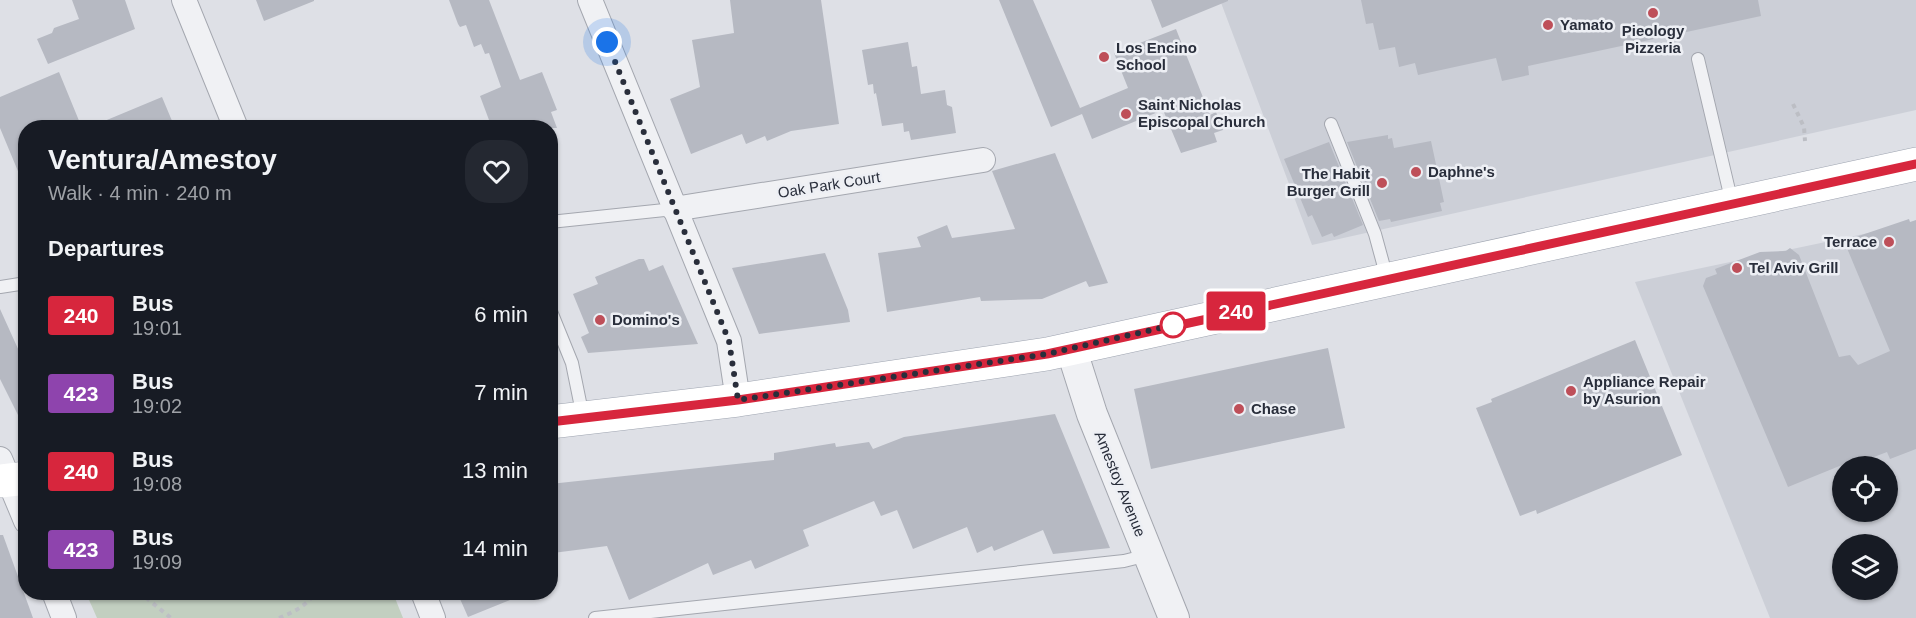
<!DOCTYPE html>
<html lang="en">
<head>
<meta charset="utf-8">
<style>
  body { margin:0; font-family:Arial,sans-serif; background:#242831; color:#f1f3f6; height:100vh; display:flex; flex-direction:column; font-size:22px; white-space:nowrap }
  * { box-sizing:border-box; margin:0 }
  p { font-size:20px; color:#9ea1a6 }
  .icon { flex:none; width:33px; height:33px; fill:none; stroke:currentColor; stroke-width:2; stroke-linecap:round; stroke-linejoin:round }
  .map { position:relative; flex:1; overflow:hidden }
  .sheet { position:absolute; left:18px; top:120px; width:540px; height:480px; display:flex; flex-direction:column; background:#171b24; border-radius:24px; box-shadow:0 2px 4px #0004 }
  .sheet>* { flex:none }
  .badge { padding:0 12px; border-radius:4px; font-size:21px; line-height:39px }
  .fabs { position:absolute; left:1832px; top:456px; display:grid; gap:12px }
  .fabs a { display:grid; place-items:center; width:66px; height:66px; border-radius:50%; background:#171b24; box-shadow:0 2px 4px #0004; font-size:30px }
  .you { position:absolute; width:30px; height:30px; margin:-15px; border:4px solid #fff; border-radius:50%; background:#1a73e8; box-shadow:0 0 0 9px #1a73e833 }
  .map>.badge { position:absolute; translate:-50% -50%; box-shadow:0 0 0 3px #fff }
  h2 { padding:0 30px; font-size:22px; line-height:54px }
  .round { display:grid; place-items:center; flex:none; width:63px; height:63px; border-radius:24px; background:#242831 }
  .head { display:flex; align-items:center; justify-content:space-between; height:102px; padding:0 30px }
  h1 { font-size:28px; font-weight:600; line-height:45px }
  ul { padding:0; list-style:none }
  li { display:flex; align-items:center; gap:18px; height:78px; padding:0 30px }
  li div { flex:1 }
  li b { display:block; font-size:22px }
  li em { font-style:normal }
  li .badge { min-width:66px; font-weight:700; text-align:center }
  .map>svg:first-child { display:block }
</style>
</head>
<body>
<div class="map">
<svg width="1916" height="618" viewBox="0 0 1916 618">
  <rect width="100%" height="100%" fill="#dee0e6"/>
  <path fill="#cccfd7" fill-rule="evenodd" d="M1220,0H1916V110L1312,245Z
    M1916,223V618H1770L1635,282ZM1842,466H1887V512H1842ZM1842,544H1887V590H1842Z"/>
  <path fill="#c2cfc0" d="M86,593H393L403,618H97Z"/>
  <path fill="#b6b9c2" d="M72,0H125L135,29L48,64L37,39L52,33L54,28L79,19Z
    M256,0H314V1L264,21Z
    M449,0H489L520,80L542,72L557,110L551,112L557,128H492L480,96L501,87L489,53L485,54L481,44L474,47L466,25L460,27L458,24Z
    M730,0H821L839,124L791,131L767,141L765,136L746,144L742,134L691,154L670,99L700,87L692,40L734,33Z
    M999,0H1033L1080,108L1128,88L1114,53L1176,29L1210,115L1216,112L1223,130L1214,133L1217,142L1181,153L1163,110L1092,139L1082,114L1051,127Z
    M1151,0H1228V1L1162,28Z
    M1361,0H1758L1761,16L1528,66L1529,75L1502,81L1496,58L1418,75L1415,63L1399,67L1395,47L1379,50L1373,23L1366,24Z
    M908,42L912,67L917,66L921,94L945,90L947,105L952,107L956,133L911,140L909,131L904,132L903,123L882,126L876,93L874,94L873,84L868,85L862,50Z
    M59,72L82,128H26L25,188L0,128V97Z
    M162,97L175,128H90V127Z
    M1388,135V139L1392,138L1394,148L1431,141L1444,202L1440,203L1442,211L1391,222L1390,219L1379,221L1347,142Z
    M1329,142L1363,225L1334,237L1332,233L1322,237L1312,215L1308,217L1284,159Z
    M1055,153L1108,283L1089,287L1086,281L1042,299L981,301L980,297L887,312L878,253L921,247L917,237L947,225L952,238L1015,229L992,171Z
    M1909,219L1910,222L1916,220V449L1890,459L1887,452L1866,460L1864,456L1788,487L1703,286L1706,278L1717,274L1715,269L1760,252L1786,251L1790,248L1799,255L1839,357L1850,355L1858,365L1890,351L1844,241Z
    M825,253L848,310L850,322L759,334L732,268Z
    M639,259H644L649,271L663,265L698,344L588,353L581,337L589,333L573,294L598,284L595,277Z
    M0,309L19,351L26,350V431L0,379Z
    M1635,340L1682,455L1537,514L1536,510L1520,516L1476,408L1492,402L1491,399Z
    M1328,348L1345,428L1151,469L1134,389Z
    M1055,414L1110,548L1053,554L1043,530L994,551L992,546L977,553L967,527L913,549L897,510L881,516L874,501L803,530L809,546L755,569L751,560L713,575L708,563L629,600L607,546L553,553L550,484L774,460V453L835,443L836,447L869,442L873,449L904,437Z
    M0,535H3L33,618H0Z
    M457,592H527V593L468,617Z"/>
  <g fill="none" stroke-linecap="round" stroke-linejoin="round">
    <g stroke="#a4a7af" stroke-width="14">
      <path id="service" d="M1698,59L1732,203
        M1331,124L1375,234L1387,278
        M550,222L674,209
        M0,287L26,283
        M550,309L572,363L583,417
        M595,618L1124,561L1148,555"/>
    </g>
    <g stroke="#a4a7af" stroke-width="26">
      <path id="minor" d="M184,0L236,128
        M590,0L729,341L738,400
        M674,209L983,160
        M0,459L26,521
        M54,592L64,618
        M423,592L433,618"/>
    </g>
    <g stroke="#a4a7af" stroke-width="32">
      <path id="tertiary" d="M1071,348L1092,414L1174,618"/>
    </g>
    <g stroke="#9ea4b0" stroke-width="34">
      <path id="primary" d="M550,422L738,400L1047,354L1916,164
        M0,481L26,478"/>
    </g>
    <path stroke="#bcbec4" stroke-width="4" stroke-dasharray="4.5 4.5" stroke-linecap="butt" d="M1793,104L1804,127L1805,141
      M139,592L171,618
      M279,618C294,612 306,606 316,592"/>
    <use href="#service" stroke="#f0f1f4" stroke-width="12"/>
    <use href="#minor" stroke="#f0f1f4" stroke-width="24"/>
    <use href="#tertiary" stroke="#f0f1f4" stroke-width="30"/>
    <use href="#primary" stroke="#fff" stroke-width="33"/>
  </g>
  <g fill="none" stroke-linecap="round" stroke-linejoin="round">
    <g stroke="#fff" stroke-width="14">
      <path id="line" d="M550,422L738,400L1047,354L1916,164"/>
    </g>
    <use href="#line" stroke="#d7263d" stroke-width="9"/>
    <path stroke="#292e3b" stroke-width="6" stroke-dasharray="0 10.8" d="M607,42L729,341L738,400L1047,354L1178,324L1173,325"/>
  </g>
  <g fill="#be4f59" stroke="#edeff4" stroke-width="2">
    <circle cx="1653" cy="13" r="6"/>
    <circle cx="1548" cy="25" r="6"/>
    <circle cx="1104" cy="57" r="6"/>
    <circle cx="1126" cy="114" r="6"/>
    <circle cx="1416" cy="172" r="6"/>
    <circle cx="1382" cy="183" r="6"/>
    <circle cx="1889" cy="242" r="6"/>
    <circle cx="1737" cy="268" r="6"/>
    <circle cx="600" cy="320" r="6"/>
    <circle cx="1571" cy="391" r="6"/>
    <circle cx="1239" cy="409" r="6"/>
  </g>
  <circle fill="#fff" stroke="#d7263d" stroke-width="3" cx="1173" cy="325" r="12"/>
  <g text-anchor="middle" stroke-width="5" stroke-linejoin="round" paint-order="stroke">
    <g font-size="15" font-weight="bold" fill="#292e3b" stroke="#edeff4" text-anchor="start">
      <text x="1560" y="30">Yamato</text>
      <text x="1653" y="36" text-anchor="middle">Pieology<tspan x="1653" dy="17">Pizzeria</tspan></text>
      <text x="1116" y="53">Los Encino<tspan x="1116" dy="17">School</tspan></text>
      <text x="1138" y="110">Saint Nicholas<tspan x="1138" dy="17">Episcopal Church</tspan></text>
      <text x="1428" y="177">Daphne's</text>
      <text x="1370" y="179" text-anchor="end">The Habit<tspan x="1370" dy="17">Burger Grill</tspan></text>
      <text x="1877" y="247" text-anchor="end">Terrace</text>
      <text x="1749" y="273">Tel Aviv Grill</text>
      <text x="612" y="325">Domino's</text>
      <text x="1583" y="387">Appliance Repair<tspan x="1583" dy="17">by Asurion</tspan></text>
      <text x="1251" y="414">Chase</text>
    </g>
    <g font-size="15" fill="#292e3b" stroke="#edeff4">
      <text transform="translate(829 185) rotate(-9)" y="5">Oak Park Court</text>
      <text transform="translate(1120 484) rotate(68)" y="5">Amestoy Avenue</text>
    </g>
  </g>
</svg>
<div class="fabs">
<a><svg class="icon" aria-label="locate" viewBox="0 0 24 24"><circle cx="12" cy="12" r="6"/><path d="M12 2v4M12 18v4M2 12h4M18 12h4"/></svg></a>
<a><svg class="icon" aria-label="layers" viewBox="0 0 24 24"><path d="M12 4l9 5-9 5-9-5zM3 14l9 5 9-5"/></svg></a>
</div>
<div class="you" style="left:607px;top:42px"></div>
<b class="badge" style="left:1236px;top:311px;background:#d7263d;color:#fff">240</b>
<section class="sheet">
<div class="head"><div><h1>Ventura/Amestoy</h1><p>Walk · 4 min · 240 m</p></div><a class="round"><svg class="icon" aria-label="heart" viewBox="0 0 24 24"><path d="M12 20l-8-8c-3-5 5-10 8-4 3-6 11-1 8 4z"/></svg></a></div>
<h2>Departures</h2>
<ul>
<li><span class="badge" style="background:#d7263d;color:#fff">240</span><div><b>Bus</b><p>19:01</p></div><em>6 min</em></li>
<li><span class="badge" style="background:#8e44ad;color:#fff">423</span><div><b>Bus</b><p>19:02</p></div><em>7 min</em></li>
<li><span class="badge" style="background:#d7263d;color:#fff">240</span><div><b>Bus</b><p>19:08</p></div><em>13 min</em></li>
<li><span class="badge" style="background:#8e44ad;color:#fff">423</span><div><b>Bus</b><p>19:09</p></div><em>14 min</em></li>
</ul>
</section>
</div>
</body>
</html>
